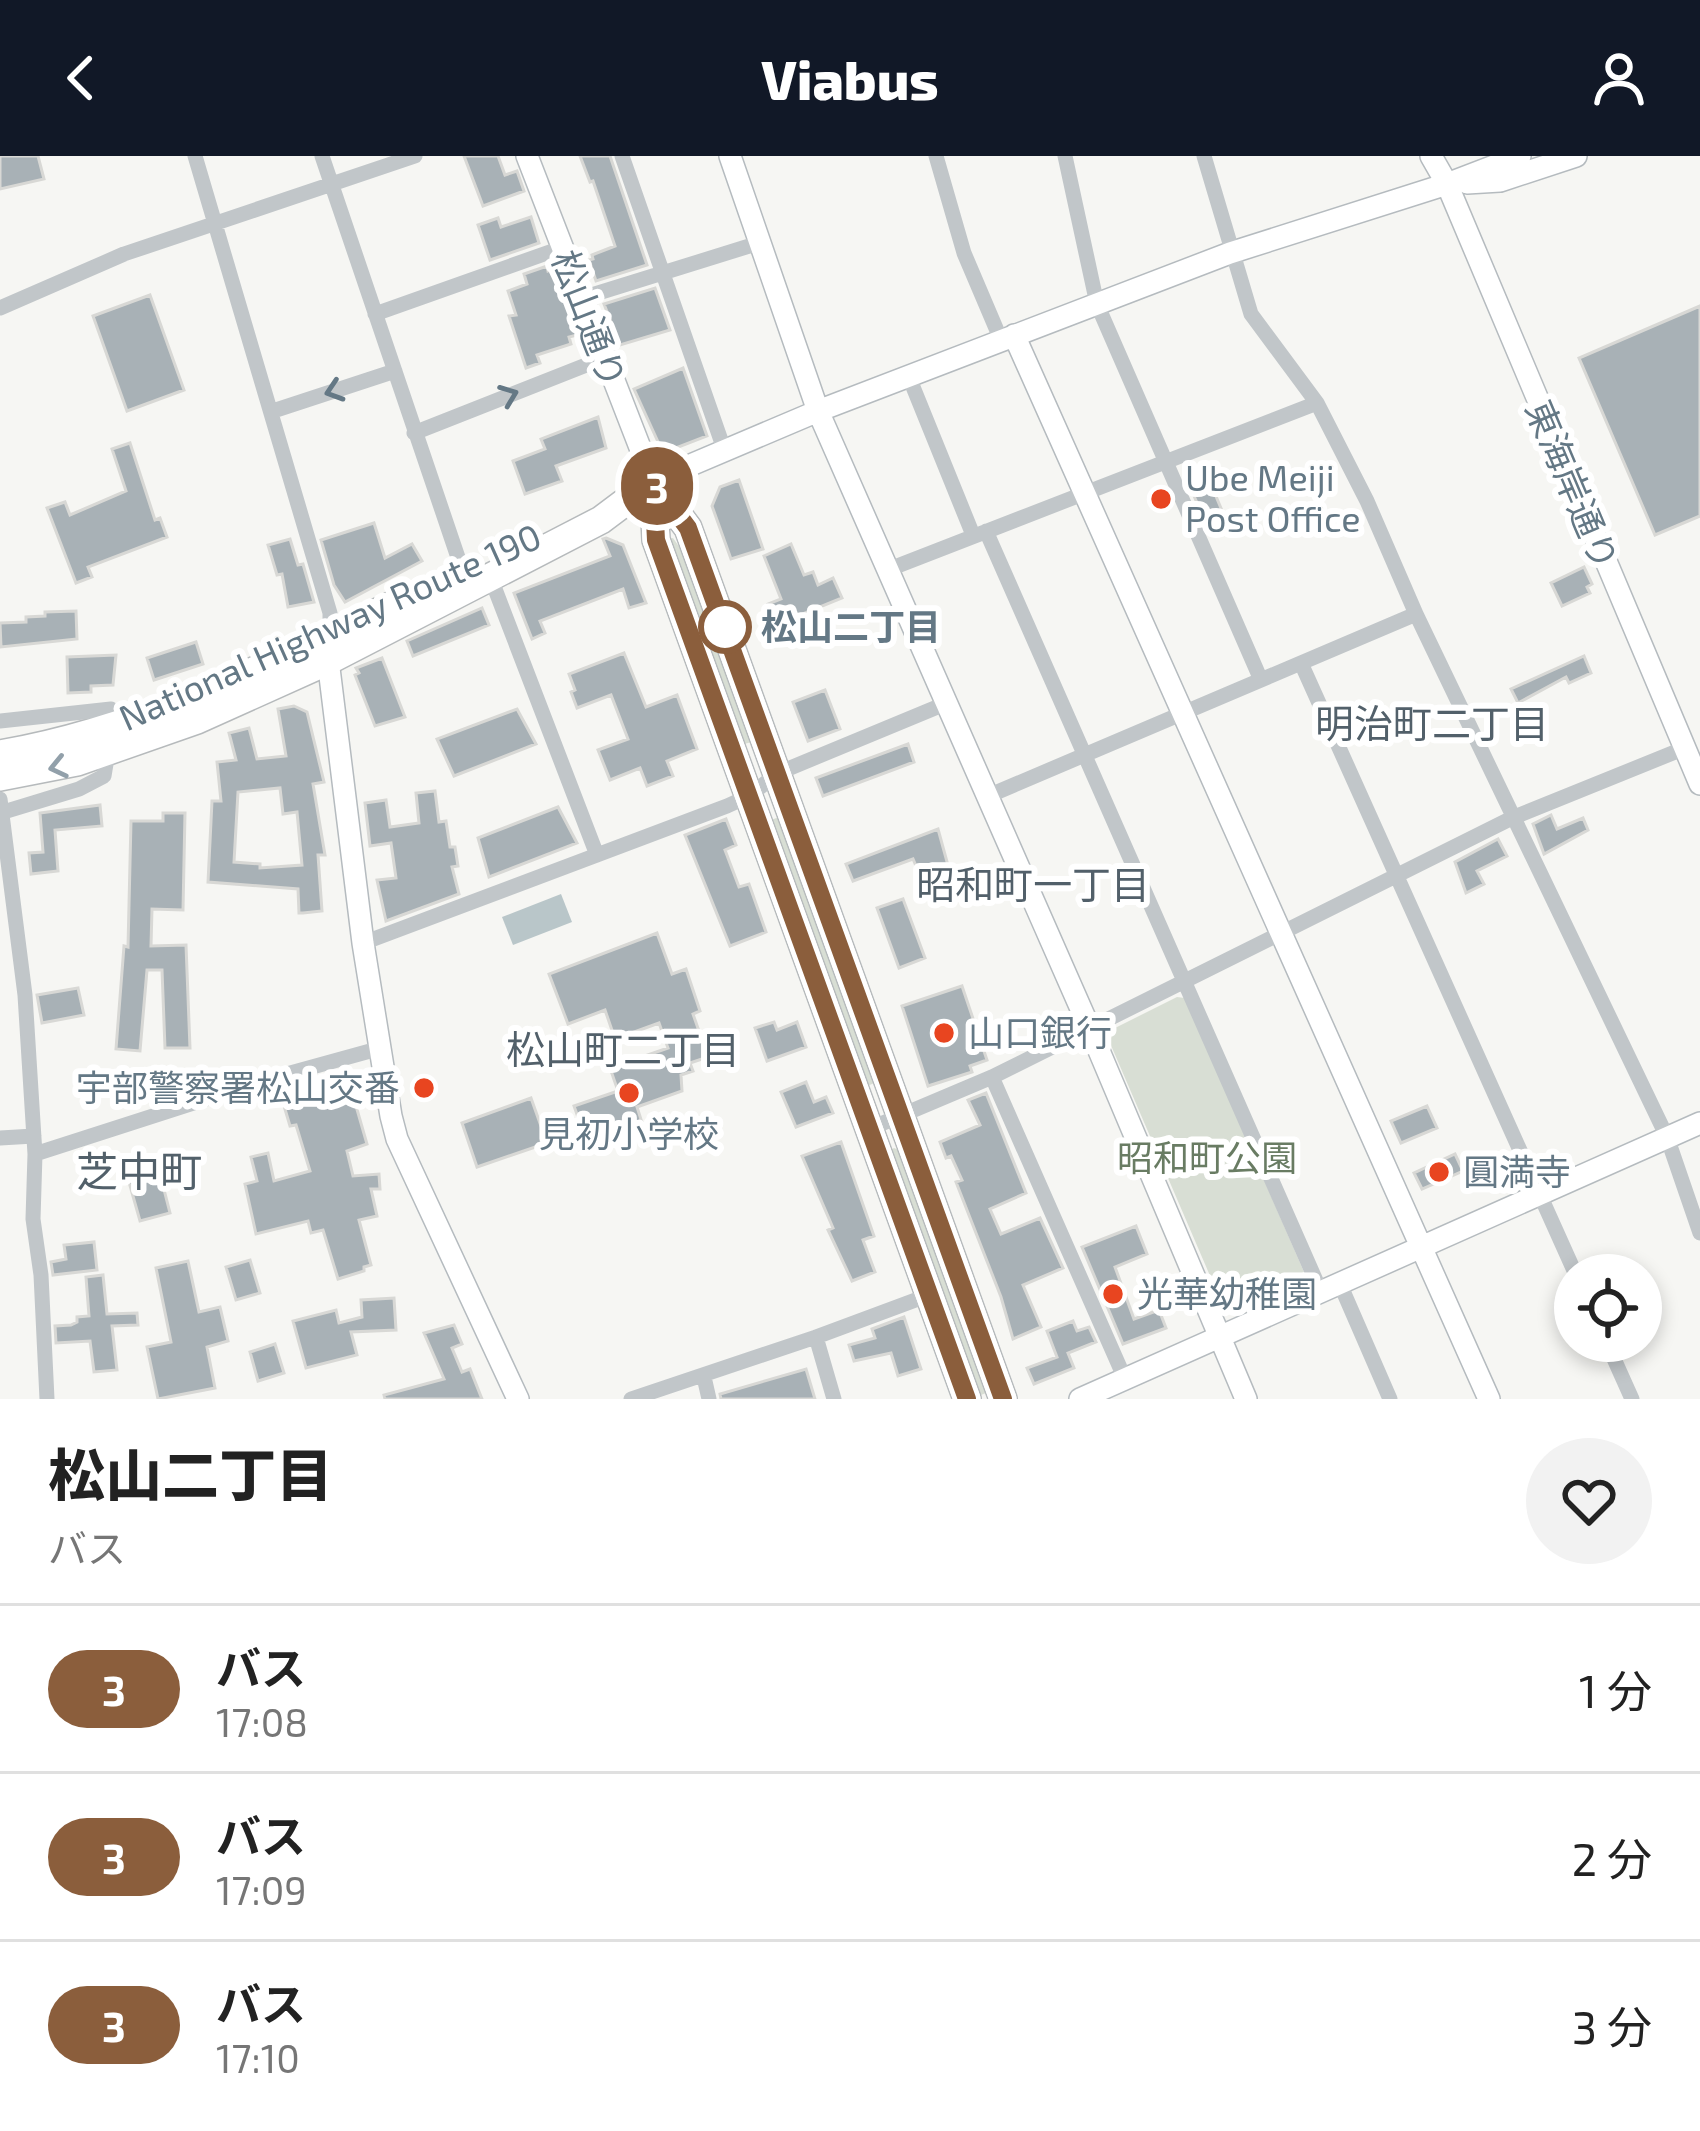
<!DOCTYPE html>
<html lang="ja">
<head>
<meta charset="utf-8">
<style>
  body { margin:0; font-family:"Exo 2","Noto Sans JP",sans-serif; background:#f2f2f2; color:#222; height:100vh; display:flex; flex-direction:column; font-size:45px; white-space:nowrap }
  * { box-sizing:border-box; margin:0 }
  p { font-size:39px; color:#767676 }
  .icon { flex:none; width:66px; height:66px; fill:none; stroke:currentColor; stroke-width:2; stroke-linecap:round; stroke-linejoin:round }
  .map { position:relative; height:1243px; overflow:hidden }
  .side { display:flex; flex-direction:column; background:#fff; flex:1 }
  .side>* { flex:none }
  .badge { padding:0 24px; border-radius:39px; font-size:42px; line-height:78px }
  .controls { position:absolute; left:1554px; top:1098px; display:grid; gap:24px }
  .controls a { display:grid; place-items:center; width:108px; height:108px; border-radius:50%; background:#fff; box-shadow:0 6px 18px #0003; font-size:60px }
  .map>.badge { position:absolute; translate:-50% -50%; box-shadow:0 0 0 6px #fff }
  .round { display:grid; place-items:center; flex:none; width:126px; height:126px; border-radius:63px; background:#f2f2f2 }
  .overview { display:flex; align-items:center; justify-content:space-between; height:204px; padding:0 48px }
  h1 { font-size:57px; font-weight:800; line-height:90px }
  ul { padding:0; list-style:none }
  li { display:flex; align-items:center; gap:36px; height:168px; padding:0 48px; border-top:3px solid #e0e0e0 }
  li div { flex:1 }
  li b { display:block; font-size:45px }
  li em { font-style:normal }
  li .badge { min-width:132px; font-weight:700; text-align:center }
  header { display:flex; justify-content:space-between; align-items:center; height:156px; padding:0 48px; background:#111827; color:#fff; font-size:54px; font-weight:800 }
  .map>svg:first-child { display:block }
</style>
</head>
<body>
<header><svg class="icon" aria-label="back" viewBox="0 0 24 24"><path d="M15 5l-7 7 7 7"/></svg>Viabus<svg class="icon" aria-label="person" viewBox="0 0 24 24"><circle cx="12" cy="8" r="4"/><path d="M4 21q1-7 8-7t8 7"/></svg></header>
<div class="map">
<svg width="1700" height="1243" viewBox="0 0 1700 1243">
  <rect width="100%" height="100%" fill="#f6f6f3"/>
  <path fill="#d8ded4" d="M673,382L683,396L752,586L744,588L669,383Z
    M782,660L877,926L867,930L771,664Z
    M1177,841L1185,842L1304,1116L1230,1148L1220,1143L1110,887L1113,873Z
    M894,992L901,995L989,1236L978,1240L891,994Z"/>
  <path fill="#b9c6c9" d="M561,738L572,766L513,789L502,761Z"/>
  <path fill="#a8b1b6" stroke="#d8d8d5" stroke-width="3" fill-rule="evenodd" d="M0,0H38L44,23L0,33Z
    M464,0H498L505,19L517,15L524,35L483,50Z
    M580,0H610L647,109L596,125L589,104L593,103L592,99L615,90L593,25L590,26Z
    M531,61L539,87L490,104L478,69L498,62L501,71Z
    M547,110L548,115L553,113L577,179L569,181L571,188L537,199L540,207L526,212L509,160L516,159L508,135L527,128L524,118Z
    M655,132L670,174L620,189L604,148Z
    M150,139L184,234L127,255L93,160Z
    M1700,150V360L1655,379L1579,202Z
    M683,212L707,280L676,292L659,288L634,233Z
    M598,261L606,292L556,310L562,325L525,338L513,305L545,293L541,283Z
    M130,287L155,364L160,362L167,381L88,411L92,421L76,427L47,352L65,346L70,359L126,335L112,293Z
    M1205,314L1228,369L1210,376L1186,322Z
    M739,324L763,393L731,403L712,350L720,331Z
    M374,367L385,402L412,388L422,405L345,446L334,429L321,384Z
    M606,382L623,389L646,447L629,452L623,433L540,465L545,477L532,483L514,437L610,400L603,383Z
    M290,383L298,409L303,408L314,446L288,451L282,418L277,419L268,389Z
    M791,388L804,419L813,416L818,429L833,422L842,442L795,461L803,480L785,488L768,448L781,443L764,400Z
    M1584,411L1592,428L1587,431L1590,437L1562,450L1551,427Z
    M482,452L489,469L413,500L407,485Z
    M76,455L77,483L1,491L0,467L26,466V461L45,460V456Z
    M196,486L203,508L154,524L147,502Z
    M624,497L646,551L677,539L697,593L667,605L673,620L647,630L640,612L610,624L598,594L628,583L611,539L577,552L571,536L575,534L569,518Z
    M116,499L113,529L91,530V536L68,537L67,501Z
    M1584,500L1591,517L1569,527L1566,521L1518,547L1511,533Z
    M382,502L405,561L375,570L355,519L359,517L356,512Z
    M825,534L840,573L808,585L793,546Z
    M294,550L307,556L324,626L313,628L325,699H318L322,755L303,757H299L298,733L208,726L212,645H221L217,606L236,604L229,577L249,572L257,603L286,600L278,553ZM280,632L283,658L297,656L302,709L260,712V708L234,706L238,636Z
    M517,553L536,588L454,620L437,583Z
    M908,588L914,606L823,640L816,622Z
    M435,635L439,666L446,665L450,691H455L458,710L452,711L459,738L386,765L377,724L396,722L391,687L370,690L365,647L386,644L390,671L419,667L416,637Z
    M100,649L102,670L55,674L58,715L31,718L29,697L43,696L40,657Z
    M558,651L577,687L489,721L478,682Z
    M163,657H185L183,754L152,753L151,790L186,789L190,892H165L162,814H147L140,895L116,893L124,790L128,791L131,665H163Z
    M1551,659L1557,673L1583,662L1588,674L1544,698L1533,668Z
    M726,663L736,689L725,694L739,731L749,728L766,776L730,790L685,679Z
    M938,673L949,713L922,724L913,703L853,725L846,708Z
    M1498,683L1507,700L1477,715L1484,728L1466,737L1455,706Z
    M903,743L925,802L899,812L877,752Z
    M657,777L672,818L686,813L700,855L693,858L708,901L690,907L693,915L681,919L682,935L637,951L645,976L590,995L574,950L618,935L610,912L668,892L659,867L615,883L605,854L568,868L549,818Z
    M962,830L987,904L970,910L972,916L928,930L902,850Z
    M78,832L84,859L42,867L37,839Z
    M774,866L777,874L797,866L806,891L767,905L755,872Z
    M806,926L814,946L826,941L833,957L796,971L781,936Z
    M294,928L299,947L352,936L367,988L347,995L353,1020L379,1018L380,1033H371L377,1060L359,1064L371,1109L364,1111V1115L338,1123L323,1074L311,1077L308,1065L256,1078L245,1028L257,1025L251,1001L268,997L274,1025L310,1015L296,969L290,970L279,933Z
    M986,937L1026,1037L990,1053L1001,1078L1040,1062L1063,1112L1023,1129L1041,1171L1013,1183L1001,1141L956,1026L962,1024L951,1000L946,1002L940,986L980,969L968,944Z
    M531,942L547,987L477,1011L462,967Z
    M1427,950L1437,972L1401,987L1391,965Z
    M841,986L874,1080L863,1084L875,1116L852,1125L828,1074L833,1072L802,1000Z
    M1455,998L1463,1015L1422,1033L1414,1017Z
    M160,1018L170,1057L140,1065L129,1026Z
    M1136,1070L1147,1098L1115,1111L1134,1163L1159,1154L1166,1172L1123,1188L1082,1091Z
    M94,1086L97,1114L53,1119L51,1106L66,1103L64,1089Z
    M250,1104L260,1137L236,1144L226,1111Z
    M188,1105L199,1156L220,1151L228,1185L207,1191L215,1232L158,1243L147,1191L171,1186L156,1112Z
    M103,1119L107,1158L137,1157L138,1169L112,1170L117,1214L94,1216L90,1185L56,1187L55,1170L71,1169L77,1166V1161L89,1160L86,1121Z
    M394,1142L396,1174L351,1176L357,1199L306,1212L293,1165L336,1154L339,1167L362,1161L361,1144Z
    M904,1161L921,1213L898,1220L891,1197L854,1205L849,1189L875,1182L872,1173Z
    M1073,1165L1077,1175L1089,1171L1096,1186L1068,1197L1074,1212L1034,1228L1027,1212L1057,1201L1047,1175Z
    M454,1169L462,1188L452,1192L462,1216L470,1213L482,1243H385L384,1239L444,1223L424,1177Z
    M275,1188L284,1217L258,1225L250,1196Z
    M806,1213L815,1243H721L720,1238Z"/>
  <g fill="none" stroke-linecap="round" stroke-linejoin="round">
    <g stroke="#b5bbbf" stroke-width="24">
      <path id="secondary" d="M527,0L653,325L818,255L1230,97L1447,28L1520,0
        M730,0L818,255L1089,871L1246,1243
        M1431,0L1447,28L1700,628
        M1467,27L1500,25L1576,0
        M1014,179L1489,1243
        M327,496L363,787L391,960L397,983L518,1243
        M1080,1243L1700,967"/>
    </g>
    <g stroke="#b6babc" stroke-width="30">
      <path id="highway" d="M653,325L688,372L1003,1243
        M653,325L656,384L967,1243
        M0,598C147,573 278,504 411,440
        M0,621L77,606L197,564L326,506L601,364L653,325"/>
    </g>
    <path stroke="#c1c6c9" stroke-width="15" d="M195,0L330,457V479
      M322,0L468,431
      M622,0L724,293
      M936,0L964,97L1001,184
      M1065,0L1097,148L1261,524
      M1204,0L1251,158L1317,247L1367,345L1416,458L1667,981L1700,1077
      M582,142L759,87
      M0,152L124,98L415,0
      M375,158L561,92
      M909,221L973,379
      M273,255L395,215
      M414,277L604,202
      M986,375L1321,1136
      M887,414L1317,247
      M490,420L597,699
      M1301,507L1576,1119
      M0,565L111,553L121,569
      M988,640L1416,458
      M0,643L25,839L35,998L33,1063L41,1119L47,1243
      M0,657L79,633L104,620L108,596
      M363,787L727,650L749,640L778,617L947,547
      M992,921L1125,1223
      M869,973L992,921L1512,662L1685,592
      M0,982L34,980
      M35,998L265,924L381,892
      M1340,1128L1390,1243
      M816,1181L834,1243
      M1606,1185L1632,1243
      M704,1221L709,1243
      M631,1243L816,1181L929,1139"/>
    <use href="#secondary" stroke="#fff" stroke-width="21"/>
    <use href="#highway" stroke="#fff" stroke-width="27"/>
  </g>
  <defs><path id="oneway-chevron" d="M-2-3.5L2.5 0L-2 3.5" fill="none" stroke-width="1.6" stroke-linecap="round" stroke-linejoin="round" transform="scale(3)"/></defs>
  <g stroke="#647885">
    <use href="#oneway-chevron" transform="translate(334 235) rotate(162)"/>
    <use href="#oneway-chevron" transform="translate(509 239) rotate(-21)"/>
  </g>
  <use stroke="#92a0aa" href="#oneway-chevron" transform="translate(58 611) rotate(167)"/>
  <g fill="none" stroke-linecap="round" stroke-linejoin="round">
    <g stroke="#fff" stroke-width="27">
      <path id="line" d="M967,1243L656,384L653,325L688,372L1003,1243"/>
    </g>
    <use href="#line" stroke="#8b5e3c" stroke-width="18"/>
  </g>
  <g fill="#e84520" stroke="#fff" stroke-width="4.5">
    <circle cx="1161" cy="343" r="12"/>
    <circle cx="944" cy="877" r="12"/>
    <circle cx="424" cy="932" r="12"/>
    <circle cx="629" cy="937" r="12"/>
    <circle cx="1439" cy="1016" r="12"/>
    <circle cx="1113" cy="1138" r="12"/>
  </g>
  <circle fill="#fff" stroke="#8b5e3c" stroke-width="6" cx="725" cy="471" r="24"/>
  <g text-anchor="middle" stroke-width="12" stroke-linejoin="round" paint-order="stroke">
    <g font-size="36" fill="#647885" stroke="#fff">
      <text transform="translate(589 163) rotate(69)" y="13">松山通り</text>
      <text transform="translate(1572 329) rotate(67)" y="13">東海岸通り</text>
      <text transform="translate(330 471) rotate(-24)" y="13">National Highway Route 190</text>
    </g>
    <g font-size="36" fill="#647885" stroke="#fff" text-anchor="start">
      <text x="1185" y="335">Ube Meiji<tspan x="1185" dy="41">Post Office</tspan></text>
      <text x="968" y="890">山口銀行</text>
      <text x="400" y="945" text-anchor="end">宇部警察署松山交番</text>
      <text x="629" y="991" text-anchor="middle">見初小学校</text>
      <text x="1463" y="1029">圓満寺</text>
      <text x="1137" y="1151">光華幼稚園</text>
    </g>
    <g font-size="36" font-weight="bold" fill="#647885" stroke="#fff" text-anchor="start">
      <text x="761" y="484">松山二丁目</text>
    </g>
    <g font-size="36" fill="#697c63" stroke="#fff">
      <text x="1207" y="1015">昭和町公園</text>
    </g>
    <g font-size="39" fill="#52606a" stroke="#fff">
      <text x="1432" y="582">明治町二丁目</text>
      <text x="1033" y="743">昭和町一丁目</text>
      <text x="623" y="908">松山町二丁目</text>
    </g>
    <g font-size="42" fill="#52606a" stroke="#fff">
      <text x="139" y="1031">芝中町</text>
    </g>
  </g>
</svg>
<div class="controls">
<a><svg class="icon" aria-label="locate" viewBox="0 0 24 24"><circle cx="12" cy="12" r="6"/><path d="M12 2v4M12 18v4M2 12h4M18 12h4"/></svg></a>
</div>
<b class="badge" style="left:657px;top:330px;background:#8b5e3c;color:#fff">3</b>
</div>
<section class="side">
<div class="overview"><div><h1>松山二丁目</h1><p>バス</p></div><a class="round"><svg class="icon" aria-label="heart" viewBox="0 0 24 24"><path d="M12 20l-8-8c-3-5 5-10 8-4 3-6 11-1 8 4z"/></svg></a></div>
<ul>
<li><span class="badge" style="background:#8b5e3c;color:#fff">3</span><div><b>バス</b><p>17:08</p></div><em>1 分</em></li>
<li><span class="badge" style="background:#8b5e3c;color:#fff">3</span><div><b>バス</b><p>17:09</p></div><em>2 分</em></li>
<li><span class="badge" style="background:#8b5e3c;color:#fff">3</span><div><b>バス</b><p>17:10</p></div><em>3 分</em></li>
</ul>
</section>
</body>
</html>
